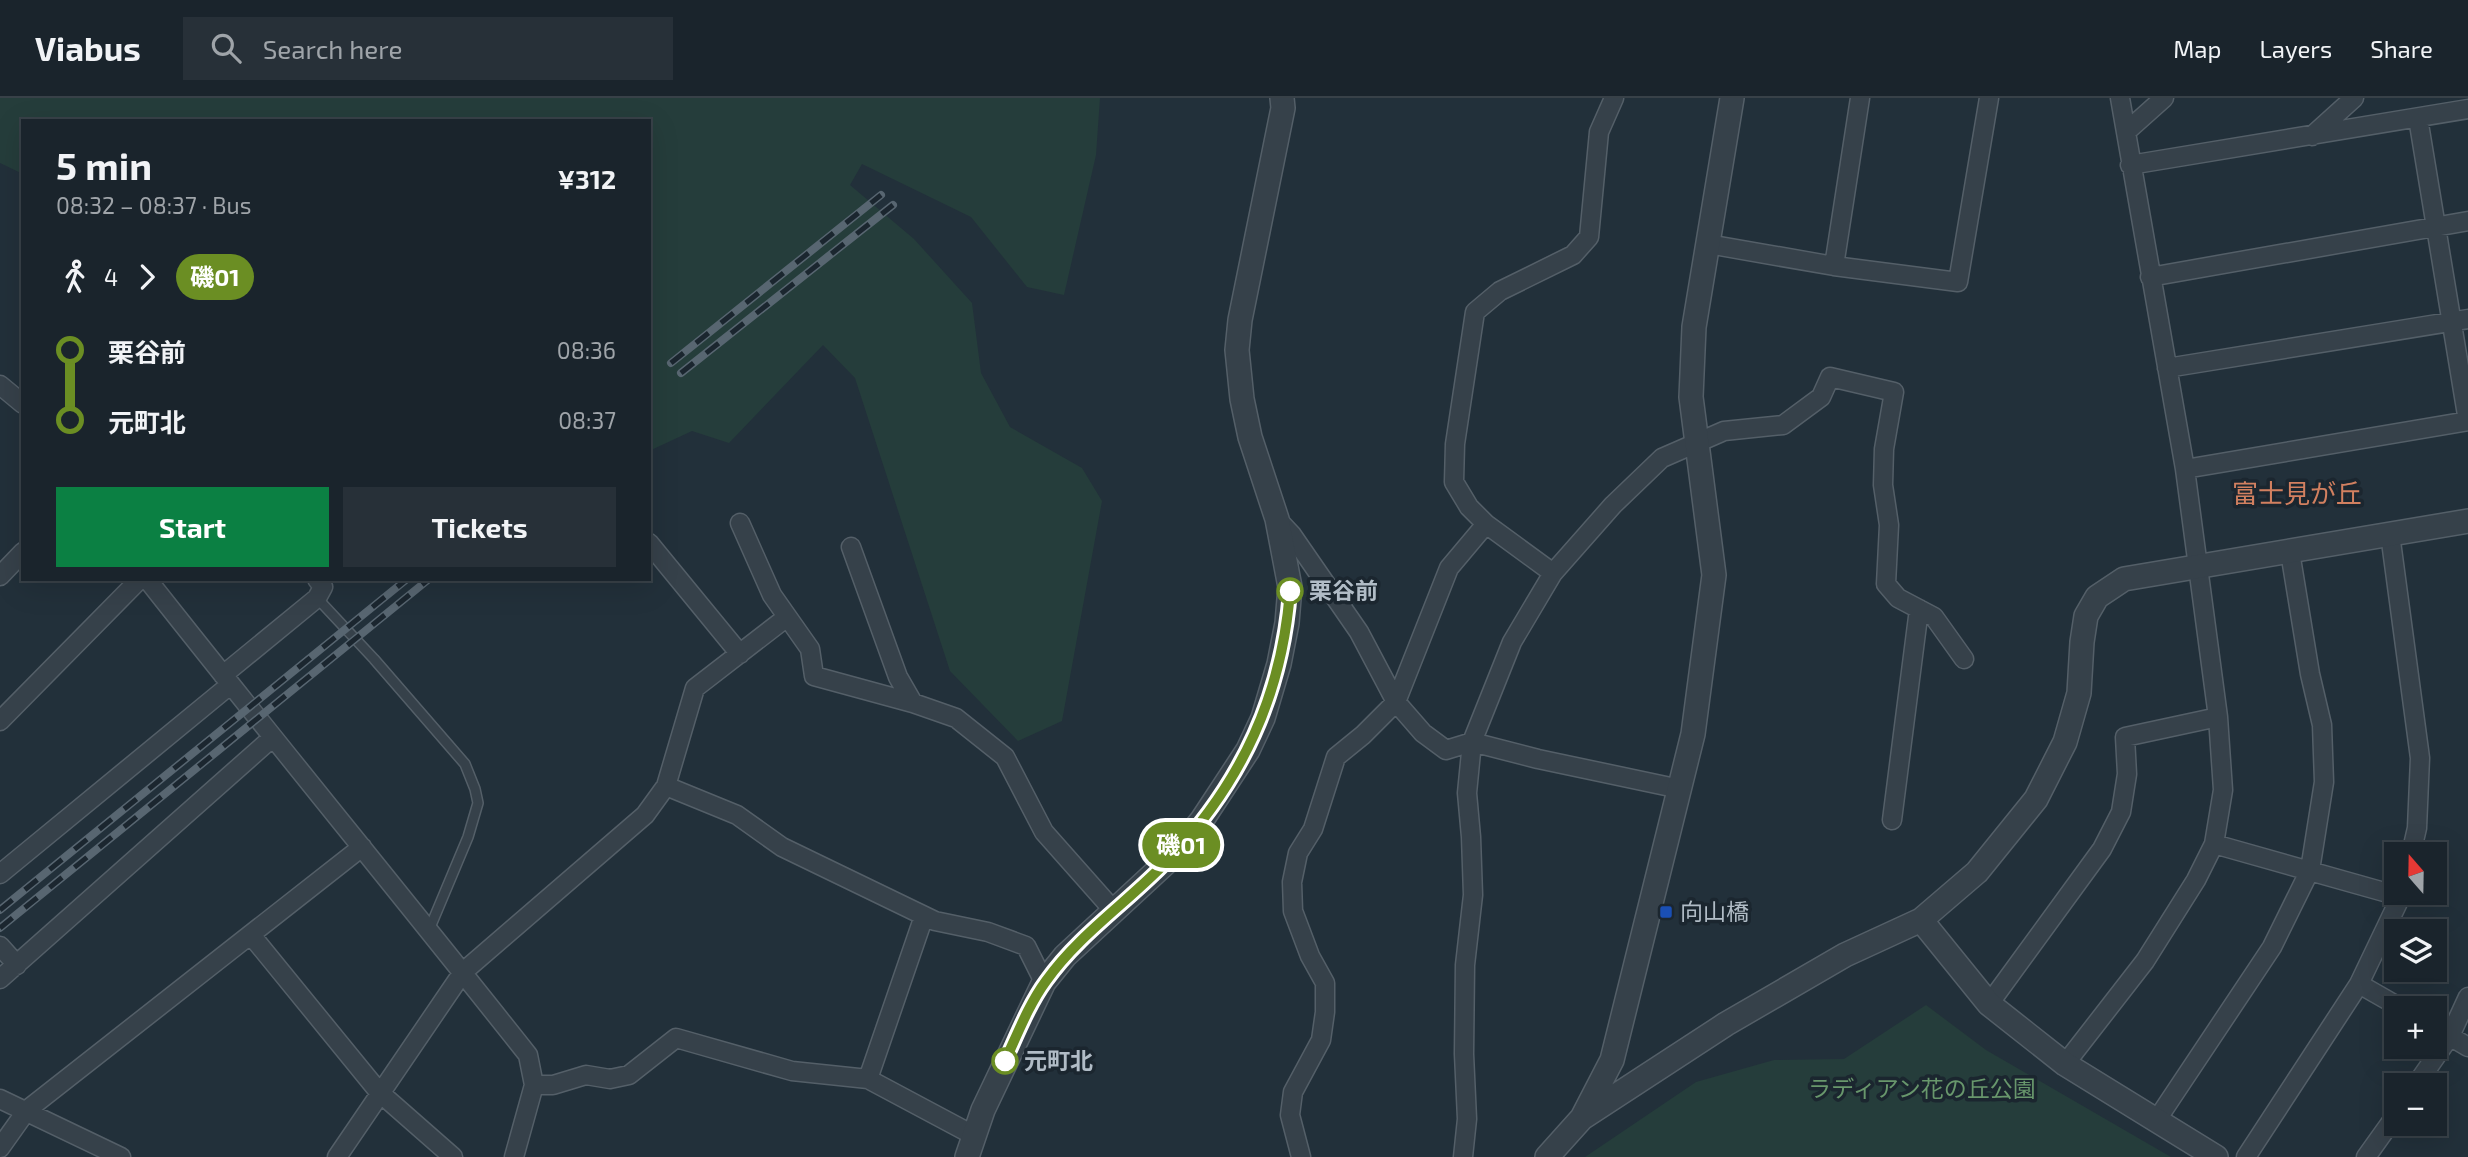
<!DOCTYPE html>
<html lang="en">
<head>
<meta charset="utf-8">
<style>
  body { margin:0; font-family:"Exo 2","Noto Sans JP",sans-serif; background:#273038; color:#f1f3f6; height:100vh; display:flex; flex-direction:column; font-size:26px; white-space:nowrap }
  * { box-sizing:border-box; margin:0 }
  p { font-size:23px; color:#9fa4a9 }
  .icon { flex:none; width:38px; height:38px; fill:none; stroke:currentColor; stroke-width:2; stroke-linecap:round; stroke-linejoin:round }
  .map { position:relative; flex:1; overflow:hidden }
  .sheet { position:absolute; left:21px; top:21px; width:630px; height:462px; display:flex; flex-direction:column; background:#1a242c; border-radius:0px; box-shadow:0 7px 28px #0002,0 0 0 2px #384148 }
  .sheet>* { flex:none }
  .badge { padding:0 14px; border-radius:23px; font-size:24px; line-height:46px }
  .needle { width:46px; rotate:340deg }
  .tools { position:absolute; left:2384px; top:744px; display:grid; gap:14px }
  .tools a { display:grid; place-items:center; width:63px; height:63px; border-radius:0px; background:#1a242c; box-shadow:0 7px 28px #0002,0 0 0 2px #384148; font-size:35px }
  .map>.badge { position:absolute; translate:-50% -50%; box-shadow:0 0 0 4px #fff }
  .legs { display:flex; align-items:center; gap:10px; height:77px; padding:0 35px; font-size:23px }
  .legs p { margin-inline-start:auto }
  .overview { display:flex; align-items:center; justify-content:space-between; height:119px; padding:0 35px }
  h1 { font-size:38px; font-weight:700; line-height:52px }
  .primary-button { display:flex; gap:14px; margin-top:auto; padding:14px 35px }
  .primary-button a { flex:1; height:80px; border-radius:0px; background:#0b8043; color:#fff; font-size:28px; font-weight:700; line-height:80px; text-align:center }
  .primary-button a+a { background:#273038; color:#f1f3f6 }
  ul { padding:0 35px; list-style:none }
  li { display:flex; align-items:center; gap:24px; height:70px; font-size:26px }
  li i { display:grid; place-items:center; width:10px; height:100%; margin:0 9px; background:currentColor }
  li i::after { content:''; width:18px; height:18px; margin:-9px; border:5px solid; border-radius:50%; background:#1a242c }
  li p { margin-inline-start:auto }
  li:first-child i { background:linear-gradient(#0000 50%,currentColor 0) }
  li:last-child i { background:linear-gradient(currentColor 50%,#0000 0) }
  header { display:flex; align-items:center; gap:42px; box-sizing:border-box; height:98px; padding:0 35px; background:#1a242c; border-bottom:2px solid #384148 }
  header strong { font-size:33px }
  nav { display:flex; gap:38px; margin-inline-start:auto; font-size:24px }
  .search { width:490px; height:63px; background:#273038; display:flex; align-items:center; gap:18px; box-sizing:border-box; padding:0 24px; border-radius:0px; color:#9fa4a9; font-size:26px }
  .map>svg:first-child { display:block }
</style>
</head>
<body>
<header>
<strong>Viabus</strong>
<div class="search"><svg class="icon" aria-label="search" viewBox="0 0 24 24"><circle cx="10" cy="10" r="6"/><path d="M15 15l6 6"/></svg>Search here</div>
<nav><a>Map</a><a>Layers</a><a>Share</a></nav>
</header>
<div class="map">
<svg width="2468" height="1059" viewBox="0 0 2468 1059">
  <rect width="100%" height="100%" fill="#22303a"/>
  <path fill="#253d3b" d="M0,0H1100L1096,57L1064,197L1027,189L971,119L862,66L850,87L914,141L972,205L981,275L1010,329L1082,370L1102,403L1062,623L1018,643L950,573L855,280L823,247L729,345L692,333L649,353V23H279V20L266,23H23V76L0,65Z
    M1926,907L1986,952L2171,1059H1585L1696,984L1774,962L1844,961Z"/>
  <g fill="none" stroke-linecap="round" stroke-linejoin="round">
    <g stroke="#545f68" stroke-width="12">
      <path id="service" d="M317,500L374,561L465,666L475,691L478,705L468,739L429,832"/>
    </g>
    <g stroke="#545f68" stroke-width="21">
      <path id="minor" d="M2418,20L2468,323
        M2127,33L2164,0
        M2312,38L2354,0
        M2130,67L2468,11
        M1708,146L1834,168L1860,0
        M1834,168L1958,184L1989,0
        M2150,179L2468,123
        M2167,270L2468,221
        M0,287L23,306
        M2185,371L2468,323
        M1277,421L1292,437L1359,534L1396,604L1423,635L1446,652L1472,644L1538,661L1680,691
        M740,425L772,497L810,551L814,578L913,605L956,620L1005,659L1044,734L1114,813
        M2390,436L2420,660L2417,730L2411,756
        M649,445L740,556
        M851,449L898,579L913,605
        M1553,475L1486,426L1469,409L1454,384L1455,346L1475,214L1500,193L1573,157L1589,139L1599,34L1614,0
        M0,478L23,454
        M147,481C273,641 402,798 528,957L534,987L514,1059
        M223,577L317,500L323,489L317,481
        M0,623L140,481
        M666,688L695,590L787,519
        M1892,722L1919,511
        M2214,746L2402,799
        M0,776L230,587
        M251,837L379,994L453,1059
        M0,848L17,867
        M0,881L272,640
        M2359,886L2401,910
        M1989,906L2102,751L2121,714L2127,676L2125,639L2218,619
        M2434,929L2468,949
        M2065,966L2145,863L2196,782L2214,746L2223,692L2218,619L2185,371L2120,0
        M868,981L924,818
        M534,987H553L586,977L610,981L629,977L676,940L792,973L868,981L973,1037
        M2416,987L2450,938L2468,899
        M0,1001L121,1059
        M2156,1023L2272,849L2310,772L2324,684L2322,627L2310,576L2290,454
        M0,1050L27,1012L362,749
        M337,1059L463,874L645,717L666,688L737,717L782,749L935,823L988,834L1026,848L1044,884
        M1301,1059L1290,1017L1293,994L1321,942L1325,914V885L1310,858L1293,813L1292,784L1298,755L1313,731L1336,659L1363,637L1396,604L1449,470L1486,426
        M1463,1059L1467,1021L1464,956L1465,867L1473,797L1471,739L1467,695L1472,644L1512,544L1553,475L1613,407L1662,360L1724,333L1783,327L1821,299L1830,279L1894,294L1884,351L1883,387L1889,427L1886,486L1898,500L1934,519L1964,561
        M2246,1059L2359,886L2403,794
        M2366,1059L2396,1017"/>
    </g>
    <g stroke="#545f68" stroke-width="26">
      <path id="tertiary" d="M1921,822L1989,906L2065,966L2216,1059
        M1582,1020L1726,926L1845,857L1921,822L1977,774L2036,701L2065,644L2079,595L2082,544L2086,518L2097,499L2124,481L2468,423
        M967,1059L983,1012L1044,884L1065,858L1171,760L1202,722L1248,652L1263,620L1279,566L1287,525L1290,489L1277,421L1250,339L1242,301L1237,252L1240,222L1283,10L1282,0
        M1547,1059L1582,1020L1612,962L1693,636L1714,477L1691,299L1694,229L1732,0"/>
    </g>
    <use href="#service" stroke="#36414a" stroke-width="9"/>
    <use href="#minor" stroke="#36414a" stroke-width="18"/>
    <use href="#tertiary" stroke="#36414a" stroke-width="23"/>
    <g stroke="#586671" stroke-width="8">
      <path id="rail" d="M671,265L881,97
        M681,275L893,107
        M0,812L407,481
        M0,830L429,481"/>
    </g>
    <use href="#rail" stroke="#1b262f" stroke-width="5" stroke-dasharray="16" stroke-linecap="butt"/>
  </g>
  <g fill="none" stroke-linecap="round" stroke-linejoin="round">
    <g stroke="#fff" stroke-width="16">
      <path id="line-1" d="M1005,963C1017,937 1029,906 1046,883C1080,835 1131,802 1171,759C1242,683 1282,597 1290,493"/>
    </g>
    <use href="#line-1" stroke="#6b8e23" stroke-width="10"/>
  </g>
  <g fill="#fff" stroke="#6b8e23" stroke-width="3.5">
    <circle cx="1290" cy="493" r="12"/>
    <circle cx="1005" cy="963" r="12"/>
  </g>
  <rect fill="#1a4fb4" stroke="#1b262f" stroke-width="2.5" x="1659" y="807" width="14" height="14" rx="3.5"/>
  <g text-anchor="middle" stroke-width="7" stroke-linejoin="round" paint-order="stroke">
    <g font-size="23" font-weight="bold" fill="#b1bcc6" stroke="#1b262f" text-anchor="start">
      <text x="1309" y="501">栗谷前</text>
      <text x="1024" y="971">元町北</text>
    </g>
    <g font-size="23" fill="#b1bcc6" stroke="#1b262f" text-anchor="start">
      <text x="1680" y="822">向山橋</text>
    </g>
    <g font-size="23" fill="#68976c" stroke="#1b262f">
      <text x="1922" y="999">ラディアン花の丘公園</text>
    </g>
    <g font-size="26" fill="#d28060" stroke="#1b262f">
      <text x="2297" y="405">富士見が丘</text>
    </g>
  </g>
</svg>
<div class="tools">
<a><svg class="needle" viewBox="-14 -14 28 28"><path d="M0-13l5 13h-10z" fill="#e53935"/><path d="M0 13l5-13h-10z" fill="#9fa4a9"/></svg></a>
<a><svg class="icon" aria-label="layers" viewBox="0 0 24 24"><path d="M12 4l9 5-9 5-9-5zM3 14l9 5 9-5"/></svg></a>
<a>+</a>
<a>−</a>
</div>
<b class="badge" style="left:1181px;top:747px;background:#6b8e23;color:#fff">磯01</b>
<section class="sheet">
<div class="overview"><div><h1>5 min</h1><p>08:32 – 08:37 · Bus</p></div><b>¥312</b></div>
<div class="legs"><svg class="icon" aria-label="walk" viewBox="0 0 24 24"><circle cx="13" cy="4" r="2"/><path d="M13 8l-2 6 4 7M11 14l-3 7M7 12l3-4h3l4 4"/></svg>4<svg class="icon" aria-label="forward" viewBox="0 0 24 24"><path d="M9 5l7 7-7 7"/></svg><b class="badge" style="background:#6b8e23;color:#fff">磯01</b></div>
<ul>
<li><i style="color:#6b8e23"></i><b>栗谷前</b><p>08:36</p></li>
<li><i style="color:#6b8e23"></i><b>元町北</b><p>08:37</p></li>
</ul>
<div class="primary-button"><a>Start</a><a>Tickets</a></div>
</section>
</div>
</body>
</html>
